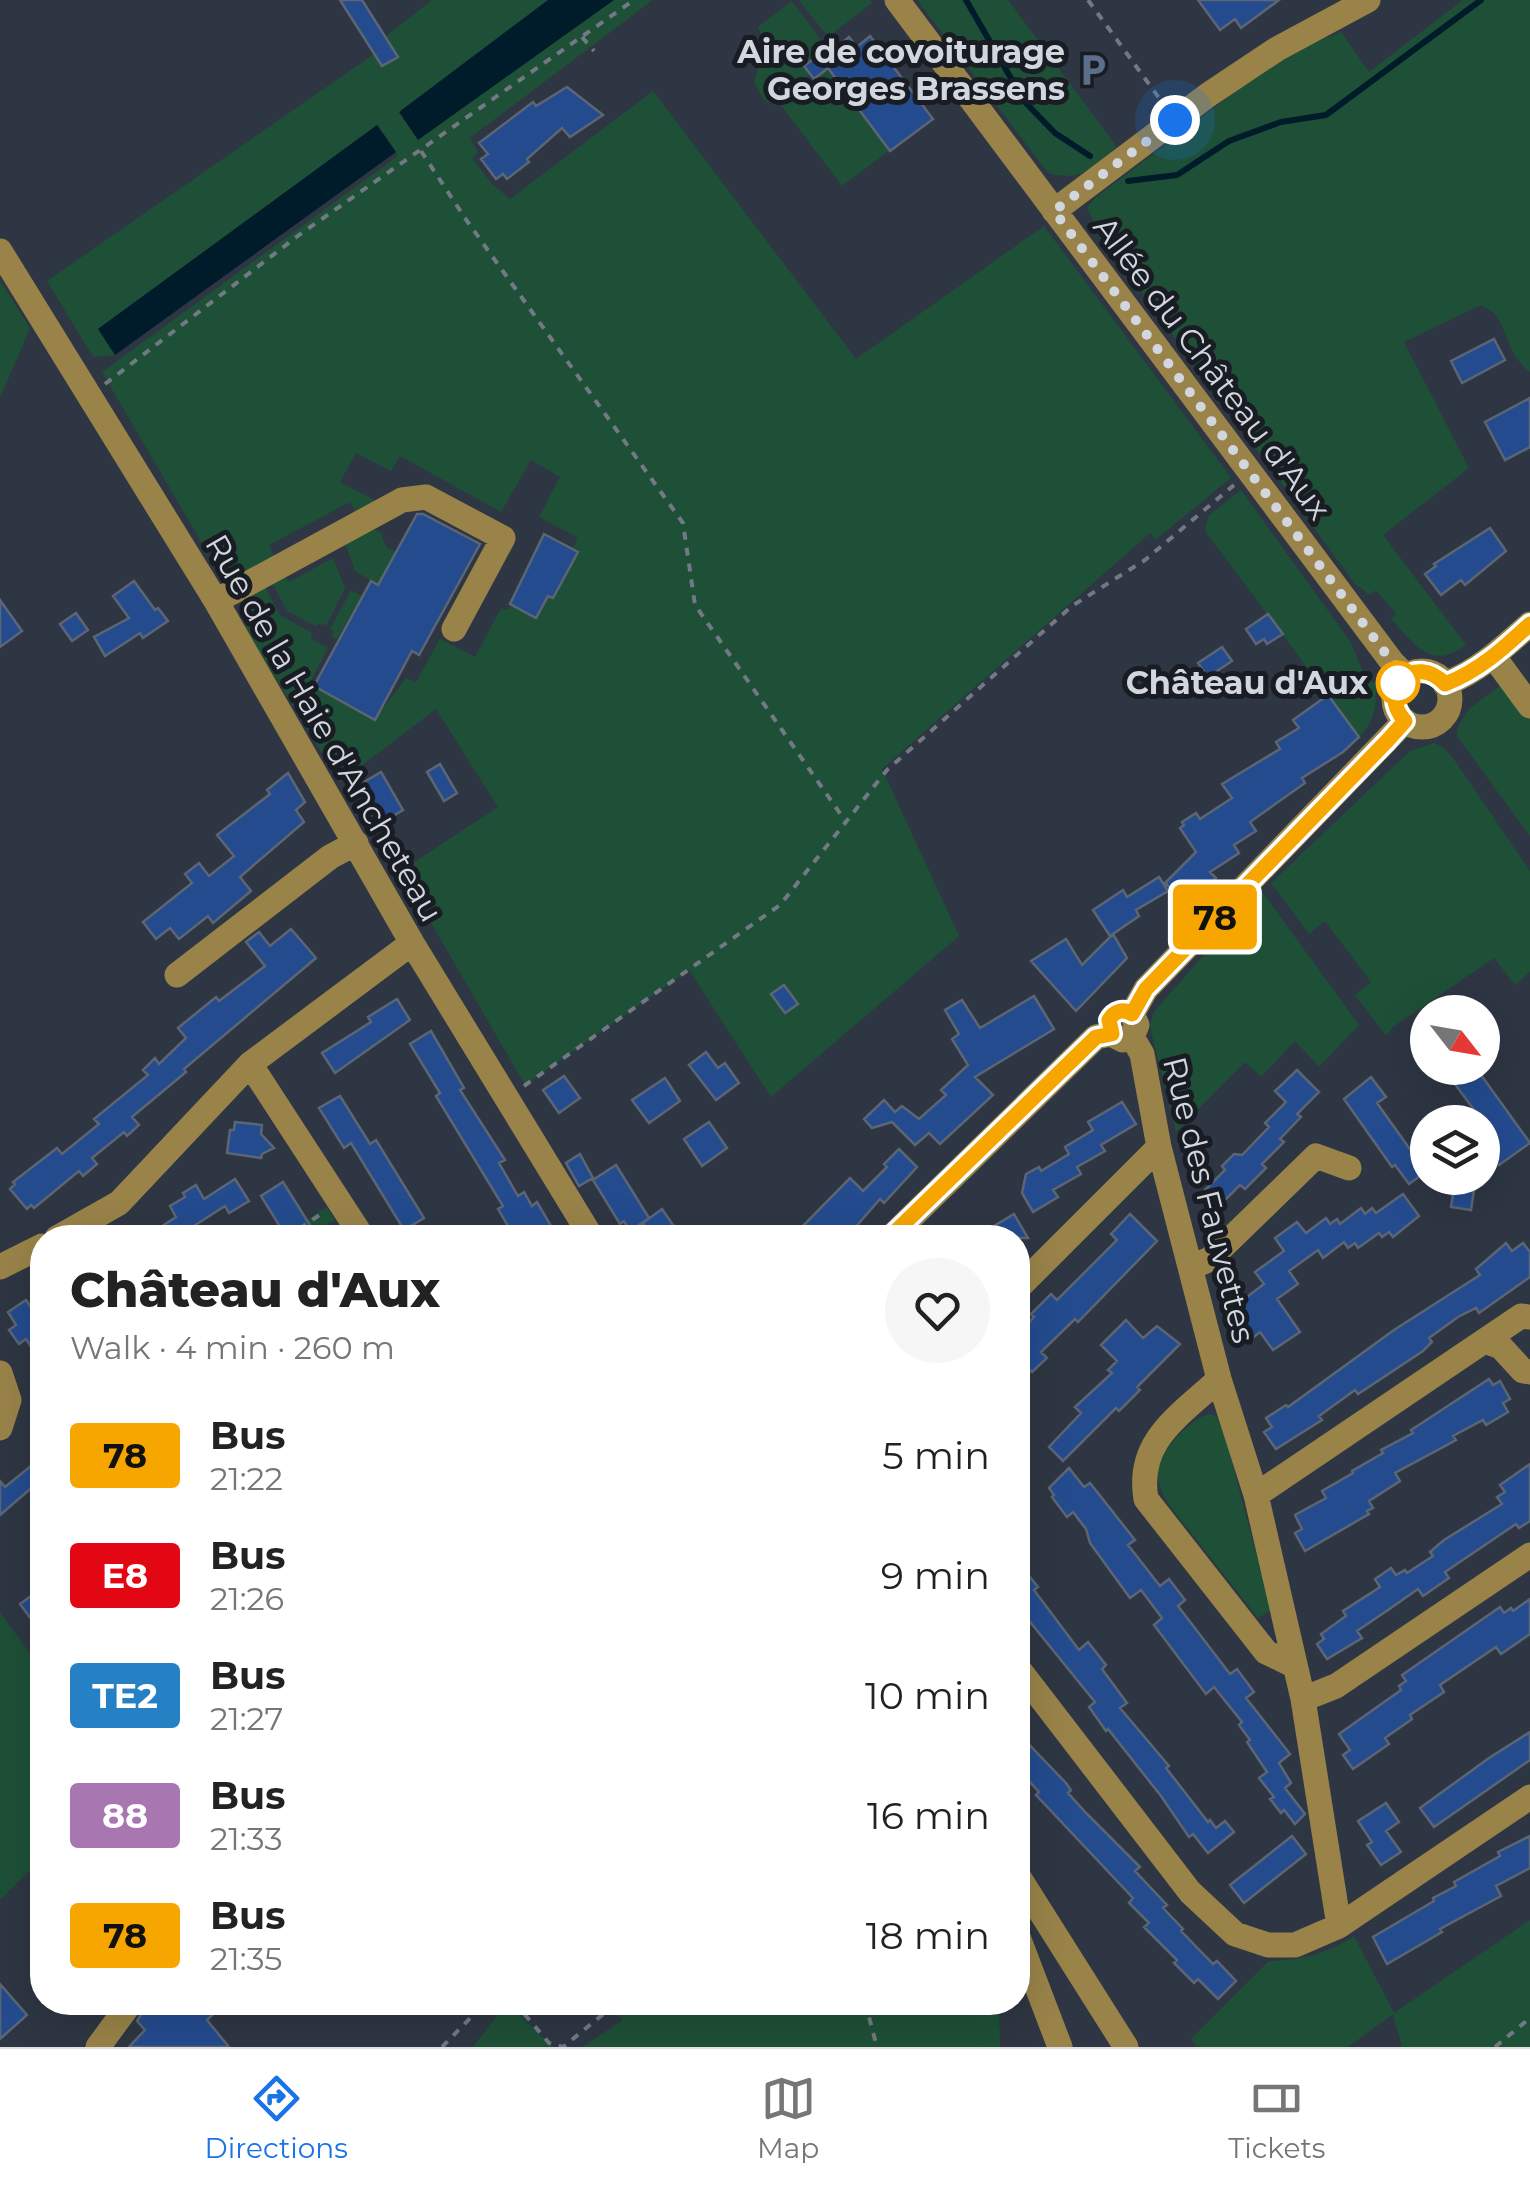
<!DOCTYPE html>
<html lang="en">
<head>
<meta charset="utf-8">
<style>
  body { margin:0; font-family:Montserrat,sans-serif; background:#f6f6f6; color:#222; height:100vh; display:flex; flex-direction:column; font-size:38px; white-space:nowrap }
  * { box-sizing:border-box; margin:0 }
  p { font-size:32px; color:#767676 }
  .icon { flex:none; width:55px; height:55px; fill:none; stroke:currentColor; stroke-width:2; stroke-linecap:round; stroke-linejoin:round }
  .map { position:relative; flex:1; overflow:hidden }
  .details { position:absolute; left:30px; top:1225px; width:1000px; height:790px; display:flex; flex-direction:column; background:#fff; border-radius:40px; box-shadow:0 10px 40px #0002 }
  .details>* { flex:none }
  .badge { padding:0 20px; border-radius:8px; font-size:35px; line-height:65px }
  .needle { width:65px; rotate:121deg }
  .tools { position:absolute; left:1410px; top:995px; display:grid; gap:20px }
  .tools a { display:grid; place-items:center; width:90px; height:90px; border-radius:50%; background:#fff; box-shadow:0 10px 40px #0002; font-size:50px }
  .you { position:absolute; width:50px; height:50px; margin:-25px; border:8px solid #fff; border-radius:50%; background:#1a73e8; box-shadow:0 0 0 15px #1a73e833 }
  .map>.badge { position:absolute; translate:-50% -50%; box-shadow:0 0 0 5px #fff }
  .round { display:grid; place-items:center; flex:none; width:105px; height:105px; border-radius:52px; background:#f6f6f6 }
  .overview { display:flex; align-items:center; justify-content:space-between; height:170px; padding:0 40px }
  h1 { font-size:48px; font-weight:800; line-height:75px }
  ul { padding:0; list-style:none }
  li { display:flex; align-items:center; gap:30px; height:120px; padding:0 40px }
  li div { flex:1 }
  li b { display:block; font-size:38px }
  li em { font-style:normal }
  li .badge { min-width:110px; font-weight:700; text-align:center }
  .dock { display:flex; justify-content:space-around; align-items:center; height:140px; border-top:2px solid #e0e0e0; background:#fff; font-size:28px; color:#767676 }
  .dock a { display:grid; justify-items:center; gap:5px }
  .dock .selected { color:#1a73e8 }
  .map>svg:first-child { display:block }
</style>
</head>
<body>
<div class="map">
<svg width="1530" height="2047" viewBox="0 0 1530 2047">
  <rect width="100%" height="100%" fill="#2e3643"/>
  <path fill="#1e5037" d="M432,0H653L470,138L478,152L472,158L492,184L510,199L653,91L856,359L1044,226L1231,478L1155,540L1150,533L882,769L959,936L771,1097L689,970L525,1085L401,871L498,807L436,709L340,782L244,627L252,609L243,594L263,583L280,615L312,633L311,639L328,648L309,684L375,719L406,678L416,682L440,639L475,657L501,608L507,610L572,549L578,538L539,517L560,477L531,460L501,512L400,456L391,471L356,453L340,482L374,500L368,508L356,513L350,502L269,545L274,556L234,579L211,540L203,545L102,372L398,156L378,125L99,328L115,355L93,357L47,281L374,54L382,66L397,57L385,37Z
    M799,0H870L872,3L828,37Z
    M917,0H1008L1117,147C1093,168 1081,182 1048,173Z
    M1463,0H1530V372C1499,348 1512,318 1481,305L1404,342L1469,468L1383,535L1466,645C1430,671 1416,645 1391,619L1396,614L1376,590L1370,595L1355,584L1104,241L1087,208L1094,199L1285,54L1341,32L1369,72Z
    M792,1L828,49L804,67L810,74L775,101L778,106L764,100L754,83L765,44L758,27Z
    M828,68L890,150L842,186L781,105Z
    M0,281L30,328L0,398Z
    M1241,490L1350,641L1365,676L1375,684C1378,702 1374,724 1359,737L1205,531L1208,516Z
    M371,528L381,533L386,547L396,552L378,585L355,571L344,540Z
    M333,558L345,588L326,626L320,623L315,626L287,611L270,579L283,573L289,582Z
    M351,590L362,596L337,639L331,636L334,632L330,629Z
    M1507,681L1530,713V836L1457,736C1458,710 1487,696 1507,681Z
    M1434,743L1443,747L1453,758L1530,871V972L1515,985L1494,958L1393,1027L1386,1036L1355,995L1371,982L1325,921L1309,934L1271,883L1410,751Z
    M1261,890L1359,1025L1319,1067L1295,1041L1261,1077L1245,1062L1176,1132L1150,1027L1153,1013Z
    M327,1207L335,1220L306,1237L278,1238Z
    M1212,1414L1218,1417L1223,1428L1271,1610L1258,1618L1166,1501C1162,1492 1157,1480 1158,1470C1161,1450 1193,1415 1212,1414Z
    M0,1612L42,1670V1858L0,1900Z
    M1530,1920V2047H1402L1393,2014L1348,2047H1197L1191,2039L1269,1961C1301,1960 1327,1954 1354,1936L1394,2013Z
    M507,2003L553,2047H473Z
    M605,2003H999L1000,2047H582L623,2020Z"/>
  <path fill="#001c2b" d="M548,0H614L418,140L399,112Z
    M377,125L396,152L115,355L98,329Z"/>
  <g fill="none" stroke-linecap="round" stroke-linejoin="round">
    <path stroke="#001c2b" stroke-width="6" d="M966,0L1024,101L1055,133L1090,156
      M1128,181L1177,175L1229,141L1281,122L1326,115L1481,0"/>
  </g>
  <path fill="#234b8e" stroke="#5c6574" stroke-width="2.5" d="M340,0H362L398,57L382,66Z
    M1198,0H1279L1241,28L1235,19L1220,30Z
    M870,36L933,119L890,151L828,68L814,79L804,66L837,41L839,45L849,37L857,47Z
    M567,87L603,115L570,137L562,128L527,159L529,162L507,179L503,174L496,179L481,159L488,154L479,143L533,102L536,106Z
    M1494,339L1505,360L1462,383L1451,361Z
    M1530,398V447L1505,460L1485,422Z
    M417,514H423L480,544L419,655L412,651L375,720L314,686L371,581L378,585Z
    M1490,528L1506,551L1465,585L1461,580L1441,595L1425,574L1436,566L1434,564Z
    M544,534L578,552L553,598L548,596L536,618L510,604Z
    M134,581L155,610L158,608L168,621L143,638L140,633L105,656L94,637L129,618L113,596Z
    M0,600L22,631L0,647Z
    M76,613L88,630L72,641L60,624Z
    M1268,614L1283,634L1267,644L1264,639L1256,644L1246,629Z
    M1222,647L1232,661L1208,677L1198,663Z
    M1328,695L1359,737L1343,752L1302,778L1305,783L1250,822L1256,831L1234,845L1239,853L1210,872L1216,878L1189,905L1165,883L1196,852L1180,828L1184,825L1182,822L1196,813L1200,819L1232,798L1222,784L1280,749L1276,742L1299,728L1293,720Z
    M440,764L457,793L444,801L427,772Z
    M381,772L403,810L381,823L359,785Z
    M288,773L305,802L296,810L304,822L240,877L251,891L213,923L208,916L179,939L170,928L156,939L143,922L192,883L185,874L199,863L209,876L234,856L217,835L270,794L267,790Z
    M1159,877L1168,891L1136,910L1139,916L1110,936L1093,910L1123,890L1127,897Z
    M291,929L316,958L184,1069L186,1072L132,1117L139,1125L127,1136L124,1132L92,1158L97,1164L83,1176L79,1171L34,1208L31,1205L27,1209L10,1189L15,1184L13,1182L57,1148L62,1154L99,1124L94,1119L148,1075L143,1070L155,1058L159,1064L186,1038L178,1028L216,997L219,1001L265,966L246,942L259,932L270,946Z
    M1113,934L1127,958L1076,1011L1031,961L1066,939L1082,965Z
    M784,985L798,1004L785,1013L771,994Z
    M1034,996L1054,1029L975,1077L993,1095L940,1144L929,1133L915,1145L892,1122L872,1128L864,1119L884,1100L895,1112L902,1106L919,1119L946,1095L941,1090L968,1065L952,1039L959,1034L945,1010L962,1000L980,1028Z
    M397,999L410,1020L335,1073L322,1053L371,1022L368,1017Z
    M431,1031L464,1088L460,1090L505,1160L499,1163L518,1196L524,1192L532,1206L537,1202L558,1238H515L498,1209L503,1206L436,1096L440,1093L410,1044Z
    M706,1052L718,1068L725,1063L739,1083L716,1100L689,1065Z
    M1443,1068H1476L1530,1143L1499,1165L1488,1151L1498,1142Z
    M1297,1070L1319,1092L1297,1114L1301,1117L1280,1139L1284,1142L1262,1164L1266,1168L1245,1189L1240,1185L1219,1206L1204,1191L1225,1170L1222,1166L1234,1154L1242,1155L1269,1127L1265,1123L1286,1102L1275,1091Z
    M564,1076L580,1098L559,1113L543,1090Z
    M1371,1077L1386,1097L1377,1103L1412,1152L1421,1146L1428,1155V1170L1409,1184L1395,1165L1392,1167L1344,1099Z
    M665,1078L680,1101L649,1123L632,1100Z
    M340,1096L370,1144L376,1140L424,1218L404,1230L351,1143L344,1148L319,1108Z
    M1122,1102L1136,1124L1101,1145L1105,1151L1077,1167L1081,1174L1053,1190L1058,1197L1033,1212L1022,1193L1026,1174L1039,1167L1041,1171L1069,1154L1065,1147L1093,1130L1088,1122Z
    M235,1122L262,1125L261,1134L274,1148L262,1154L261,1158L227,1153L230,1130H234Z
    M709,1122L727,1148L702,1166L684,1139Z
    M899,1149L917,1167L884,1203L880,1199L846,1238H791L850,1178L863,1191L887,1167L884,1164Z
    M580,1154L593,1178L579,1186L566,1163Z
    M616,1165L649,1218L630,1231L624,1221L620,1224L593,1180Z
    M235,1179L249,1201L229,1213L225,1206L175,1238H144L176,1217L170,1206L185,1197L183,1193L196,1185L204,1199Z
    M283,1182L318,1238H287L261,1196Z
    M1454,1187L1474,1190L1471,1210L1451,1207Z
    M1403,1194L1419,1216L1393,1237L1389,1232L1382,1237L1379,1233L1358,1248L1355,1243L1348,1248L1344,1242L1323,1258L1318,1250L1289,1271L1298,1284L1277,1299L1300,1332L1273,1350L1260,1332L1250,1340L1237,1323L1244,1318L1235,1306L1264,1284L1255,1272L1284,1251L1275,1238L1297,1222L1306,1233L1326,1218L1330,1224L1337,1219L1340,1224L1361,1208L1365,1214L1372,1208L1376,1213Z
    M662,1209L682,1238H653L643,1223Z
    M1014,1214L1028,1238H974Z
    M1130,1214L1157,1241L1078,1322L1075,1319L1041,1352L1047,1358L1032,1372L1027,1368L1018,1377V1334L1034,1317L1031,1314L1051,1294L1057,1300L1117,1240L1111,1234Z
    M1506,1243L1512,1251L1523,1243L1530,1252V1277L1479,1313L1476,1308L1458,1317L1429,1338L1432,1342L1423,1351L1358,1394L1355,1390L1319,1416L1322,1420L1276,1449L1264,1432L1272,1427L1266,1418L1286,1405L1288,1407L1394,1330L1480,1275L1476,1269Z
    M26,1300L42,1323V1364L26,1339L19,1344L9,1330L16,1325L8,1312Z
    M1126,1320L1143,1338L1157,1326L1180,1344L1137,1387L1140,1390L1119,1411L1116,1408L1063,1461L1049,1447L1081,1413L1075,1407L1112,1373L1108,1370L1117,1361L1101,1345Z
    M1489,1379L1493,1385L1500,1381L1510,1399L1503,1403L1508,1412L1486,1425L1483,1420L1453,1436L1456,1440L1395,1473L1400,1481L1369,1501L1373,1508L1367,1511L1369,1514L1305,1551L1295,1533L1302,1529L1295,1515L1326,1498L1322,1491L1353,1473L1352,1471L1383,1453L1381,1450L1413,1433L1411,1430Z
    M42,1457V1479L0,1515V1481L5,1487Z
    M1530,1464V1521L1519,1528L1516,1524L1445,1572L1449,1578L1423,1596L1418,1589L1388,1610L1357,1631L1362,1638L1327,1659L1317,1644L1324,1639L1321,1634L1346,1616L1343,1611L1380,1587L1375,1579L1391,1568L1396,1575L1405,1570L1407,1573L1433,1556L1430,1552L1444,1540L1502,1504L1497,1497L1505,1492L1500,1485Z
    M1069,1468L1084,1487L1090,1483L1135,1540L1128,1545L1160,1586L1169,1579L1185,1600L1178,1606L1230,1674L1237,1669L1254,1692L1246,1698L1290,1754L1279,1763L1291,1783L1285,1788L1305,1814L1295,1824L1284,1810L1281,1813L1270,1799L1274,1797L1259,1778L1267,1772L1247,1742L1250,1740L1239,1725L1242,1722L1214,1687L1206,1694L1154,1625L1162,1618L1141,1590L1130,1598L1090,1543L1086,1529L1073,1512L1067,1517L1052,1497L1054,1495L1049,1488Z
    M1018,1562L1038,1587L1034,1590L1079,1650L1088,1642L1106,1665L1102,1669L1127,1703L1120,1708L1169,1766L1166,1768L1208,1822L1210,1820L1216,1828L1225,1821L1234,1832L1208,1853L1193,1834L1189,1837L1161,1796L1108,1729L1106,1731L1089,1707L1095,1702L1018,1607Z
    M42,1588V1634L20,1604Z
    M1530,1599V1634L1501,1654L1496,1647L1440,1685L1444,1692L1410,1715L1412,1719L1385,1738L1389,1744L1353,1769L1343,1755L1350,1750L1339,1734L1401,1690L1399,1686L1406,1681L1402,1675L1500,1607L1504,1613L1511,1608L1513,1611Z
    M1530,1732V1760L1434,1827L1420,1808L1489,1758Z
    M1018,1733L1066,1783L1071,1790L1068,1793L1087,1814L1140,1867L1135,1871L1167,1905L1163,1908L1183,1929L1181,1931L1213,1964L1217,1961L1236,1981L1218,1999L1198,1979L1194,1983L1174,1963L1177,1960L1144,1927L1149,1923L1129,1903L1133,1898L1036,1795L1039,1792L1018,1769Z
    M1386,1803L1399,1822L1386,1831L1401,1852L1381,1865L1367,1845L1372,1842L1358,1821Z
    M1292,1836L1306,1854L1244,1903L1230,1885Z
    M1530,1836V1868L1496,1886L1501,1896L1440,1929L1442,1932L1387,1964L1373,1937L1434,1901L1433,1898L1456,1886L1454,1882L1500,1856L1498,1852Z
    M0,1984L27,2015L0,2039Z
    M161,2002H206L215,2012L207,2020L229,2047H129L145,2030L137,2021L145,2009L150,2014Z"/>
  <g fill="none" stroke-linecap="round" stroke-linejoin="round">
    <path stroke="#727984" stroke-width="4" stroke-dasharray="8 8" stroke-linecap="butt" d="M1088,0L1162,102
      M582,37L594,51
      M421,151L467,221L683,523L695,605L846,822
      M105,384L299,235L634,0
      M524,1086L780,905L887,770L1072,606L1145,560L1234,485
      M286,1238L321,1214
      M514,2002L549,2043L563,2047L618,2002
      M865,2002L877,2047
      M442,2047L486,2002
      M1495,2047L1530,2018"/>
    <path stroke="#998349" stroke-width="25" d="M897,0L1392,662L1406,676
      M1054,211L1208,95L1277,49L1368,0
      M0,251L216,601L412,943L592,1238
      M216,601L402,500L426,497L503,538L454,629
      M1494,657L1530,706
      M1394 699a28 28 0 1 1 56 0a28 28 0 1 1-56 0Z
      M1445,684C1479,671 1503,648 1530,624
      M177,975L330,857L356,843
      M1132,1037L1142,1054L1159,1147L1219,1379L1256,1495L1303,1699L1339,1926
      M250,1064L363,1238
      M57,1238L119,1203L250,1064L412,943
      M890,1238L1096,1037L1111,1034L1123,1040L1132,1037L1137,1025L1132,1014L1146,989L1405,721
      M0,1267L42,1246
      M1192,1267L1210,1259L1316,1156L1349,1168
      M1018,1288L1159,1147
      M1485,1341L1501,1347L1523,1371L1530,1372
      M0,1373L9,1400L0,1428
      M1219,1379C1180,1416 1136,1440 1146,1499L1266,1652L1293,1665
      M1256,1495L1521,1316L1530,1317
      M1018,1668L1190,1892L1235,1934L1268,1945H1295L1339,1926L1530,1797
      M1303,1699L1336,1686L1530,1555
      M1018,1876L1126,2047
      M1018,1937L1060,2047
      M98,2047L131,2002"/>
  </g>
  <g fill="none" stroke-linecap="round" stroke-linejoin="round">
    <g stroke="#fff" stroke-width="22">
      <path id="line" d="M889,1238L1096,1037L1112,1034L1109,1020C1114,1011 1123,1008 1132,1014L1146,989L1387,741L1405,721C1376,689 1415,652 1445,684C1479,671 1504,648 1530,624"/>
    </g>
    <use href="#line" stroke="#f7a600" stroke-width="15"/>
    <path stroke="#d2d7df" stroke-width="10" stroke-dasharray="0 18" d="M1175,120L1054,211L1392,662L1406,676L1398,683"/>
  </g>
  <defs>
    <g id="parking-bare" transform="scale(2.7)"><path d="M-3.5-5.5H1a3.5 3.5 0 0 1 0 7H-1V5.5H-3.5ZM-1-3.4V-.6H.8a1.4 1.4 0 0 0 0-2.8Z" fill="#5c6f8a" stroke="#191d23" stroke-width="2.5" paint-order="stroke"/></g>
  </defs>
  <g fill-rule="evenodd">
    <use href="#parking-bare" x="1093" y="70"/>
  </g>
  <circle fill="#fff" stroke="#f7a600" stroke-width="5" cx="1398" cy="683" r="20"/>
  <g text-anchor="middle" stroke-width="10" stroke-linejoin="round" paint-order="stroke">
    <g font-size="32" font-weight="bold" fill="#d2d7df" stroke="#191d23" text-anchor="end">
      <text x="1065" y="63">Aire de covoiturage<tspan x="1065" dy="37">Georges Brassens</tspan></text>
    </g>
    <g font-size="32" fill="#d2d7df" stroke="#191d23">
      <text transform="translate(1212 368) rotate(53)" y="11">Allée du Château d'Aux</text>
      <text transform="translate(324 728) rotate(60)" y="11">Rue de la Haie d'Ancheteau</text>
      <text transform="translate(1209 1200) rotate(76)" y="11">Rue des Fauvettes</text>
    </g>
    <g font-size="32" font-weight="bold" fill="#d2d7df" stroke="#191d23" text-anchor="end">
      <text x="1368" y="694">Château d'Aux</text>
    </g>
  </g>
</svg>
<div class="tools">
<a><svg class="needle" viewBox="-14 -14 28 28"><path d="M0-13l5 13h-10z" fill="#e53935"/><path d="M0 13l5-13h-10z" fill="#767676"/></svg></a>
<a><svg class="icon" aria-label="layers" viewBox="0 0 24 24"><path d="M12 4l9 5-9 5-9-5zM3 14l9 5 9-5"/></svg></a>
</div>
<div class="you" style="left:1175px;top:120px"></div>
<b class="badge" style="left:1215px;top:917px;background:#f7a600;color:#111">78</b>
<section class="details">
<div class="overview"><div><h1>Château d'Aux</h1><p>Walk · 4 min · 260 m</p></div><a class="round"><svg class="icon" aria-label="heart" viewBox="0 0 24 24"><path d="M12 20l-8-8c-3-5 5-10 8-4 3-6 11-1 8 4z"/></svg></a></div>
<ul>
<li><span class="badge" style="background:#f7a600;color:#111">78</span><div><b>Bus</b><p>21:22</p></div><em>5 min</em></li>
<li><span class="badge" style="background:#e30613;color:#fff">E8</span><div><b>Bus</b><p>21:26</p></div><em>9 min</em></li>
<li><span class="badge" style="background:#2581c4;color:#fff">TE2</span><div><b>Bus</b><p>21:27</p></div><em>10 min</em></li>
<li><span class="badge" style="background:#a877b2;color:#fff">88</span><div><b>Bus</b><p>21:33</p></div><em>16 min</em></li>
<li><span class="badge" style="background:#f7a600;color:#111">78</span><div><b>Bus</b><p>21:35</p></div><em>18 min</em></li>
</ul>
</section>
</div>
<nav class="dock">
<a class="selected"><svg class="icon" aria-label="directions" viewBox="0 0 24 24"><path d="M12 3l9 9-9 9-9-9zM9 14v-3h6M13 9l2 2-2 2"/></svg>Directions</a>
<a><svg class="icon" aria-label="map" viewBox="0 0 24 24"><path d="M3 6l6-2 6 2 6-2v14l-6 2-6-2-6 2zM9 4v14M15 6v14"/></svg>Map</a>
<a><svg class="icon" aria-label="tickets" viewBox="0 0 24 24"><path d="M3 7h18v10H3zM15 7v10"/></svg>Tickets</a>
</nav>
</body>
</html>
